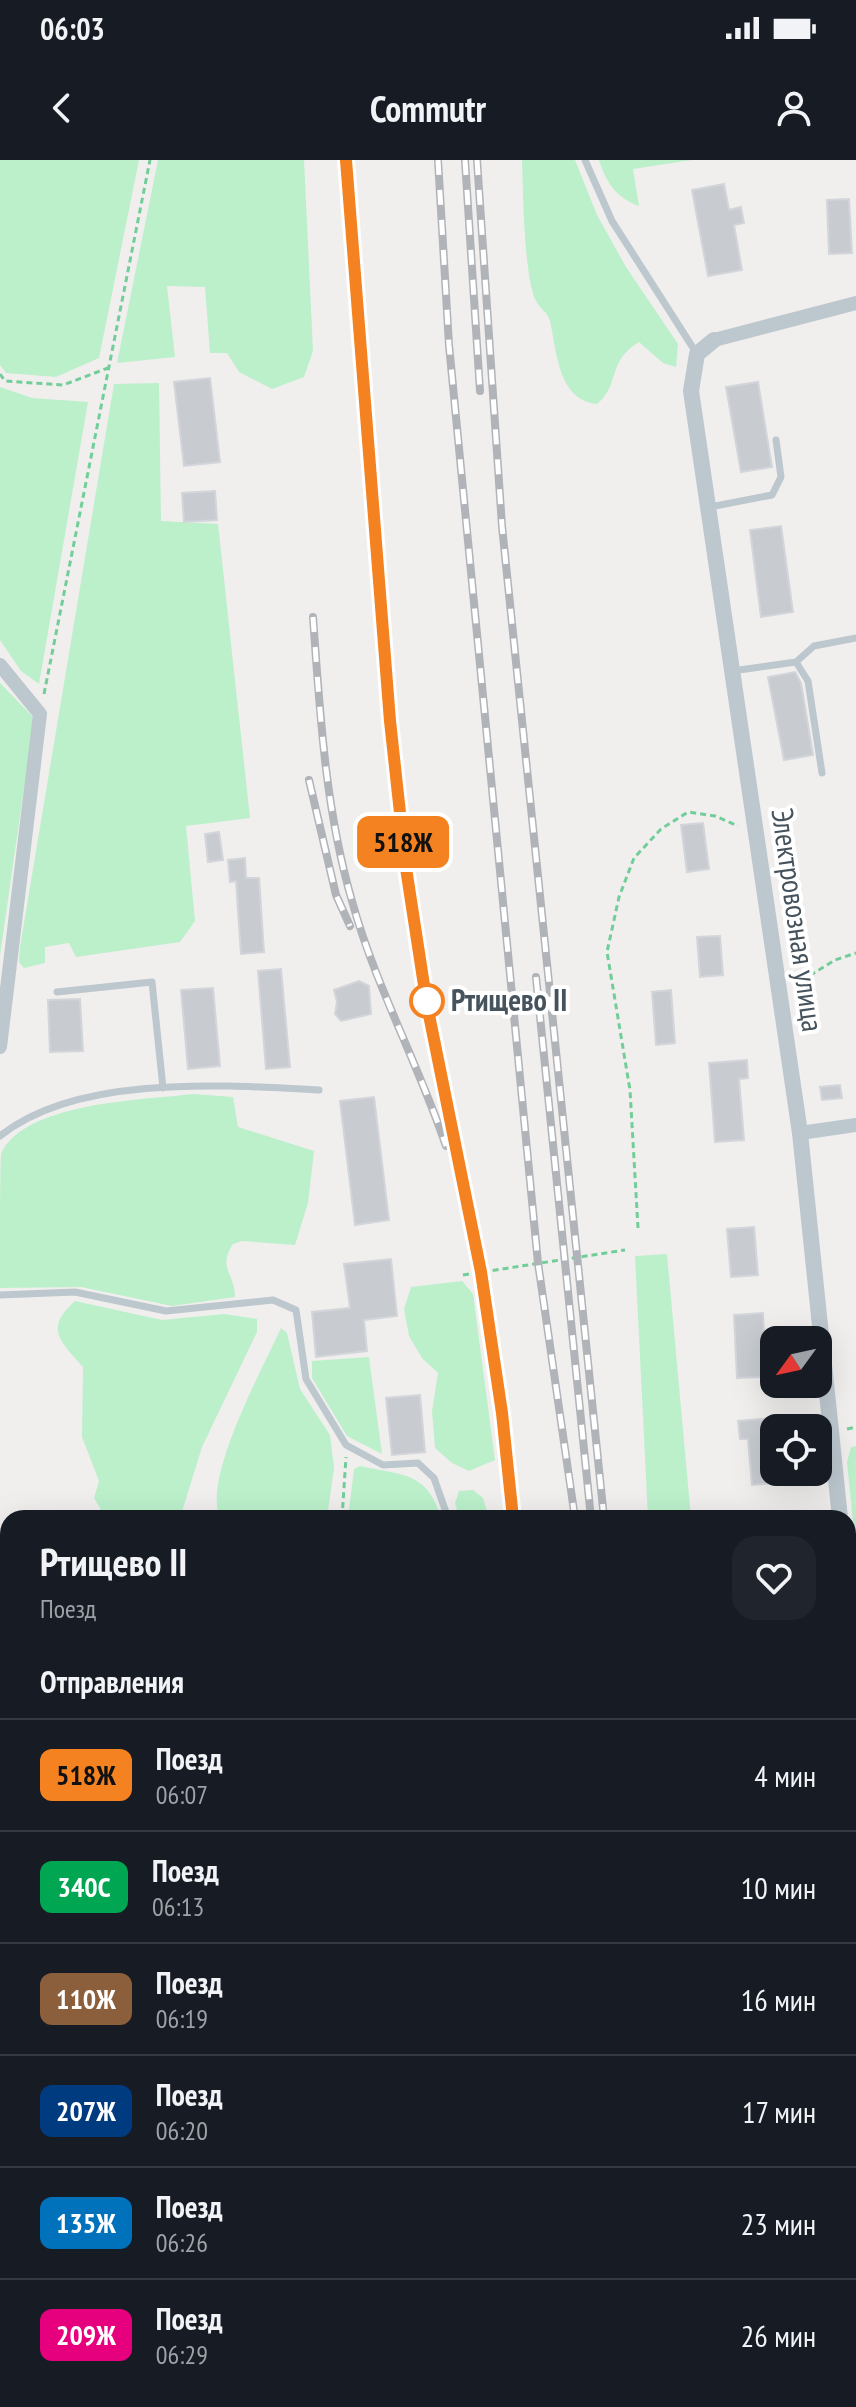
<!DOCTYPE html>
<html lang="ru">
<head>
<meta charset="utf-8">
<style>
  body { margin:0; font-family:"PT Sans Narrow",sans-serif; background:#20242c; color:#f1f3f6; height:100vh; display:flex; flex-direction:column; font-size:30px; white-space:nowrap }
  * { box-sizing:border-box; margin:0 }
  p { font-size:26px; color:#9ea1a6 }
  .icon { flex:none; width:44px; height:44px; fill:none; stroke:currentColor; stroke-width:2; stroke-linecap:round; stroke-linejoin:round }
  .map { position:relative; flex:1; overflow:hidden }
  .panel { position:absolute; left:0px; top:1350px; width:856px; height:898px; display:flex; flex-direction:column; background:#171b24; border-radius:24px 24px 0 0; box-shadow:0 8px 32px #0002 }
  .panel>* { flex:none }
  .badge { padding:0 16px; border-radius:12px; font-size:28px; line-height:52px }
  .needle { width:52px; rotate:237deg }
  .buttons { position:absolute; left:760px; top:1166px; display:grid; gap:16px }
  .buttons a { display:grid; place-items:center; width:72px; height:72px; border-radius:16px; background:#171b24; box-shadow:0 8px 32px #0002; font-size:40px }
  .map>.badge { position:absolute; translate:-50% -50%; box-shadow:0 0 0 4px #fff }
  h2 { padding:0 40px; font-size:30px; line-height:72px }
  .round { display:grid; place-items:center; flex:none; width:84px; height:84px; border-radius:24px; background:#20242c }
  .overview { display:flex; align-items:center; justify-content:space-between; height:136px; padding:0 40px }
  h1 { font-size:38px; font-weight:800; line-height:60px }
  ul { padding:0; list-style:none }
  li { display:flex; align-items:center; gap:24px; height:112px; padding:0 40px; border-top:2px solid #363941 }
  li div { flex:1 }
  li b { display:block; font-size:30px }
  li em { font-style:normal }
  li .badge { min-width:88px; font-weight:700; text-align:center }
  .status { display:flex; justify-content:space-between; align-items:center; height:56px; padding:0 40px; background:#171b24; direction:ltr }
  .status svg { height:22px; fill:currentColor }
  header { display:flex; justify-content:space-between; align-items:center; height:104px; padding:0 40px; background:#171b24; font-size:36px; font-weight:800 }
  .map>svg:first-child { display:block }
</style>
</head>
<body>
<div class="status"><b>06:03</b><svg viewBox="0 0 49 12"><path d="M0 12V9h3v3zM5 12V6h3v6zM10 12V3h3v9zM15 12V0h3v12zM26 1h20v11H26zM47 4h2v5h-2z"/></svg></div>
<header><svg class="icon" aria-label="back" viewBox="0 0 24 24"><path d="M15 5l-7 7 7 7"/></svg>Commutr<svg class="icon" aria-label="person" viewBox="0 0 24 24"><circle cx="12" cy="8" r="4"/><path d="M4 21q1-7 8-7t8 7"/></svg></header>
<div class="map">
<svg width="856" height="2247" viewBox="0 0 856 2247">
  <rect width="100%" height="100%" fill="#f1eeee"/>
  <path fill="#bbf0cb" d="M0,0H139L99,198L56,217L6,213L0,205Z
    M158,0H304L313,191L304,217L272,229L239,212L227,193H210L205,127L167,126L175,197L117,203Z
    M522,0H575L597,55L626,107L678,184L676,207L663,203L639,182C606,202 621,224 597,244C558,240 557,192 550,161C548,152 540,149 536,141C524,119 523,29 522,0Z
    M599,0H692L633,9L639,46C617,38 606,23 599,0Z
    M159,223L161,361L218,364L250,658L186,666L195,761L180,782L76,797L69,783L45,787V803L24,808L19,802L20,787L114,224Z
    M0,227L32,238L88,242L39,524L21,511L0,480Z
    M0,523L34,558L0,796Z
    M193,934L233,937L238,967L314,991L308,1043L295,1085L242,1081L233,1084C217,1109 235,1112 235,1137L172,1146L81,1127L0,1128C0,1107 0,1006 1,994C24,942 144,940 193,934Z
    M667,1094L691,1358H648L635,1096Z
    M462,1121L473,1134L495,1300L469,1311L452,1303L435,1288L432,1251L438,1213L422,1198L409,1176L404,1149L411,1127Z
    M75,1141L162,1160L224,1154L257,1159V1172L202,1287L180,1358L104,1355L94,1338L99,1321L82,1277L83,1207C60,1181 44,1168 75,1141Z
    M281,1168L287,1173L300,1229L330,1275L334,1308L327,1358H220C202,1318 263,1208 281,1168Z
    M369,1197L382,1294L347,1276L312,1218V1201Z
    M856,1286V1391L847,1302L851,1287Z
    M360,1306C398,1315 428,1310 441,1358H348L354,1309Z
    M473,1330L483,1338L489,1358H459L455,1343L459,1331Z
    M720,2240H801L802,2247H721Z"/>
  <path fill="#c8ccd1" stroke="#d2d5da" stroke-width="2" d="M724,24L729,50L741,47L744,63L734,65L742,110L708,116L692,30Z
    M849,39L852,93L829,94L827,40Z
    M210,218L220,302L184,306L174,222Z
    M758,222L772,307L741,312L726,227Z
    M215,331L217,360L184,362L182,333Z
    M781,366L793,452L761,457L750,370Z
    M795,512L801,523L813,595L784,600L768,517Z
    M703,663L709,709L687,712L681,665Z
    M219,672L223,700L208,702L205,674Z
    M245,698L246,718H259L264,792L241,794L236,721L230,722L228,700Z
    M720,776L723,815L700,817L697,777Z
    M281,809L290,907L266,909L258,811Z
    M359,821L369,826L371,854L341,861L335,854L337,842L334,830Z
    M213,828L220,906L188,909L181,830Z
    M671,830L675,883L656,885L652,832Z
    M80,839L83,891L50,892L48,840Z
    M747,900L748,918L739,919L744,980L715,982L709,903Z
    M840,925L842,938L822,940L820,927Z
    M374,937L389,1060L355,1065L340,941Z
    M754,1067L758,1115L731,1117L727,1069Z
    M391,1099L397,1156L364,1160L367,1191L316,1197L312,1152L350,1148L344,1104Z
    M763,1153L766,1217L737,1218L734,1155Z
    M420,1235L425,1292L392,1295L386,1238Z
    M774,1258V1323L752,1325L748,1279H740L738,1261Z"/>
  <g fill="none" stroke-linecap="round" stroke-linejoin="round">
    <path stroke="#72ce99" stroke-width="3" stroke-dasharray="6 4" stroke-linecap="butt" d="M0,214L5,221L63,225L108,208
      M44,534L150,0
      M793,826L835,800L856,793
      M638,1068L630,930L607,792L619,737L634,698L661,669L688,652L715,656L738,666
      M463,1115L625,1090
      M847,1269L856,1267
      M342,1358L346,1297
      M452,2247L455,2240"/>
    <path stroke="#bcc7ce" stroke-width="7" d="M585,0L612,61L697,194
      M710,347L772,335L781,317L776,280
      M796,502L814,486L856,478
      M732,511L796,502L808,521L822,613
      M57,832L152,822L163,928
      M0,976C77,914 225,925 319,930
      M0,1135L75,1132L166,1151L273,1140L296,1150L306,1219L346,1285L383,1305L418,1303L434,1318L448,1358"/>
    <path stroke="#bcc7ce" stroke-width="14" d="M714,180L856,143
      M0,505L40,554L0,887
      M800,973L856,965"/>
    <path stroke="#bcc7ce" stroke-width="16" d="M714,180L697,194L691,231L800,973L840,1358
      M848,1442L856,1525"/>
    <g stroke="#b0b4b9" stroke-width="8">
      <path id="rail" d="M346,0L390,561L406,708L427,845L481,1112L502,1253L513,1358
        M438,0L449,185L538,1103L575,1358
        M465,0L480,231
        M477,0L502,366L604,1358
        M313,457C320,553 325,648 352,741C375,825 418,903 446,986
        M309,620L336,735L350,766
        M536,817L591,1358
        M640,2240L641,2247
        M671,2240L672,2247
        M684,2240L685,2247
        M698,2240L699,2247
        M486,2247L488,2240
        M505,2247L508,2240
        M623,2247L624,2240"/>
    </g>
    <use href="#rail" stroke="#fff" stroke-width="5" stroke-dasharray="15" stroke-linecap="butt"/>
  </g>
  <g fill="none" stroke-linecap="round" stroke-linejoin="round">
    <g stroke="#fff" stroke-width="18">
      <path id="line" d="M346,0L390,561L406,708L427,845L481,1112L502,1253L513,1358"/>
    </g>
    <use href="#line" stroke="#f58220" stroke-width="12"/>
  </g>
  <circle fill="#fff" stroke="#f58220" stroke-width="4" cx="427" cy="841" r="16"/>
  <g text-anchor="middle" stroke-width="8" stroke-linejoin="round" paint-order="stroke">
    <g font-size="30" fill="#46535c" stroke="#fff">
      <text transform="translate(797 760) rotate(82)" y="10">Электровозная улица</text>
    </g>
    <g font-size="30" font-weight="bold" fill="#46535c" stroke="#fff" text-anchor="start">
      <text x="451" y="851">Ртищево II</text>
    </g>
  </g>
</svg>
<div class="buttons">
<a><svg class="needle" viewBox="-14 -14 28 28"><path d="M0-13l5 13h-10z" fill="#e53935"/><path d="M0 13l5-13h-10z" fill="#9ea1a6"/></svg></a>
<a><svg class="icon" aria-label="locate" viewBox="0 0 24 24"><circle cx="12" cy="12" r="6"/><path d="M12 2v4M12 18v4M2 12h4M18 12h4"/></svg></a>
</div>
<b class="badge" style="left:403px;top:682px;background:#f58220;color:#111">518Ж</b>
<section class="panel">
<div class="overview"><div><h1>Ртищево II</h1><p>Поезд</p></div><a class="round"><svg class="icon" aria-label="heart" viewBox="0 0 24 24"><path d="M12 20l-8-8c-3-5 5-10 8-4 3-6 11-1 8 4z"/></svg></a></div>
<h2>Отправления</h2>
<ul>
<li><span class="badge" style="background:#f58220;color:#111">518Ж</span><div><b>Поезд</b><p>06:07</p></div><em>4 мин</em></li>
<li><span class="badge" style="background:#00a651;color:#fff">340С</span><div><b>Поезд</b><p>06:13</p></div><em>10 мин</em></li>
<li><span class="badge" style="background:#8b5e3c;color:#fff">110Ж</span><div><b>Поезд</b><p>06:19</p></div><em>16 мин</em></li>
<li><span class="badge" style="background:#003b80;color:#fff">207Ж</span><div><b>Поезд</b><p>06:20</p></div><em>17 мин</em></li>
<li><span class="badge" style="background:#0072bc;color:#fff">135Ж</span><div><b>Поезд</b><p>06:26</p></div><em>23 мин</em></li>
<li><span class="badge" style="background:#e6007e;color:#fff">209Ж</span><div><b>Поезд</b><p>06:29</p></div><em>26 мин</em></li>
</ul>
</section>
</div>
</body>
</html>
